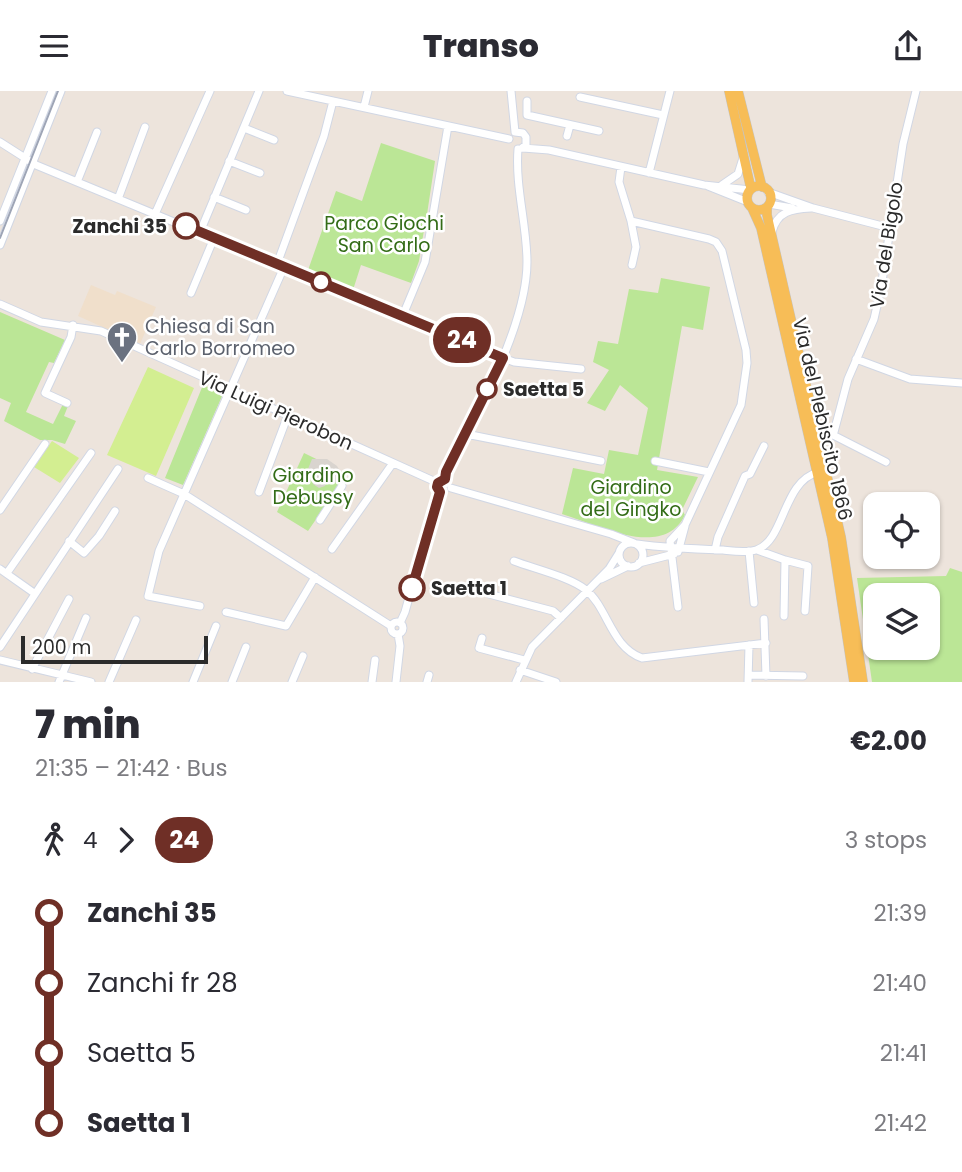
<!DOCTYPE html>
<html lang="en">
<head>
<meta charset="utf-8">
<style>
  body { margin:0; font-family:Poppins,sans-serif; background:#f7f7f7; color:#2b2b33; height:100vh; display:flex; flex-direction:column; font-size:26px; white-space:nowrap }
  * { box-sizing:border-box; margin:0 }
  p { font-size:23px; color:#7c7c81 }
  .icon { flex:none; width:38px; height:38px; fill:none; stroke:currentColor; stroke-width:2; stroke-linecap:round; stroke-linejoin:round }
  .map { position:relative; height:591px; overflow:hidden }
  .panel { display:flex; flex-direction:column; background:#fff; flex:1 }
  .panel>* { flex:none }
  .badge { padding:0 14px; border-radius:23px; font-size:24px; line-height:46px }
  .buttons { position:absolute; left:863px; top:401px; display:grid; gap:14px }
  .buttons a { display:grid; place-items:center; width:77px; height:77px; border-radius:14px; background:#fff; box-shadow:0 2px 5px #0004; font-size:35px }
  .scale { position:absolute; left:21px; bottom:18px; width:187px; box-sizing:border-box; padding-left:7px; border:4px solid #2b2b2b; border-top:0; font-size:19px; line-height:24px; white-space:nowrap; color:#2b2b2b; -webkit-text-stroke:5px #fff; paint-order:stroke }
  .map>.badge { position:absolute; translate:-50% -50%; box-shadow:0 0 0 4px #fff }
  .legs { display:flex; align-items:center; gap:10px; height:77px; padding:0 35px; font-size:23px }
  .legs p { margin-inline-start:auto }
  .summary { display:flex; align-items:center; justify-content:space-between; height:119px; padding:0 35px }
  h1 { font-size:38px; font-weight:800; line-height:52px }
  ul { padding:0 35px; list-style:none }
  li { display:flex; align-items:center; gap:24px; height:70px; font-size:26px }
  li i { display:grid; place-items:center; width:10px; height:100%; margin:0 9px; background:currentColor }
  li i::after { content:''; width:18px; height:18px; margin:-9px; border:5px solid; border-radius:50%; background:#fff }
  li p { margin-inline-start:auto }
  li:first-child i { background:linear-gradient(#0000 50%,currentColor 0) }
  li:last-child i { background:linear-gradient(currentColor 50%,#0000 0) }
  header { display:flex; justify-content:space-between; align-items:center; height:91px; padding:0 35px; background:#fff; font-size:32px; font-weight:800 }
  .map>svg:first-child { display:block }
</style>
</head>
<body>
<header><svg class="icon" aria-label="menu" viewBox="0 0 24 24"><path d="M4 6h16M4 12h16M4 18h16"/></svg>Transo<svg class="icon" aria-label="share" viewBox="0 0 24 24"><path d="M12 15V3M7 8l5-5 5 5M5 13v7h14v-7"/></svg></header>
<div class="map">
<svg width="962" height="591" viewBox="0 0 962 591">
  <rect width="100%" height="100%" fill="#ede4dc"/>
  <path fill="#f0dfcb" d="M91,194L115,204L117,200L156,216L140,253L78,225Z"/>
  <path fill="#bbe696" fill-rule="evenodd" d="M381,52L435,70L426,130H423L422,138L424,139L419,170L411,192L361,174L353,199L307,182L336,100L362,110Z
    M661,187L710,196L703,239L682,235L657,379L698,386L682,419L685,424C663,469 598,434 562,423L573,377L604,383L609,359L638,364L648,317L620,294L605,320L587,312L609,279L593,271L598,250L618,253L629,198L658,202Z
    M0,221L65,249L54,272L49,271L26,321L53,333L63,313L68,315L64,325L76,330L65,353L52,349H40L4,330L11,312L0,307Z
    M203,294L223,303L183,394L165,387Z
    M304,362L347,383L308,440L277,421Z
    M950,477L962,481V591H872L857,487L946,485ZM875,504H928V556H875Z"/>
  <path fill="#d3ee91" d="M148,276L194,297L156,385L107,364Z
    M52,350L79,367L60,392L34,376Z"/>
  <path fill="#d9d4cf" d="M312,368H327L337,375L341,382L336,392L329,388L325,395L319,397L313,393L312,386L315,382L308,378Z"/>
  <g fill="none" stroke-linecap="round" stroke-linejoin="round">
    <g stroke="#d1d7e4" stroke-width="9">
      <path id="minor" d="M287,0L509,48
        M511,0L515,41
        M580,6L663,24
        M527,10V24L599,40
        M364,16L368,0
        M244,37L274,49
        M515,41L523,42L526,46V54L522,57
        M567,45L570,34
        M0,51L36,74L503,267L514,271L581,278
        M523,57L549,59L704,94L750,99
        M229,70L260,82
        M621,76L619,91L631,130L709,148L716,151L722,160L746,259L747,272L741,314L685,434L670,450L678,516
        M649,82L670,0
        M77,91L97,41
        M722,94L738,83L743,67
        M708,95L748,111
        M768,101L813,117L890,137
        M214,106L246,119
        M118,108L145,36
        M769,113L792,117
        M155,123L210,0
        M0,130L52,0
        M631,130L636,156L632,174
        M200,141L259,0
        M772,141C777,120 792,118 811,117
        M0,154L61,0
        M277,173L324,45L333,10
        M191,202L214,147
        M0,213L41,231L101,240L438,392
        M403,224L425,171L448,35
        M856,268L910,288L962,292
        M67,312L45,302L71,246L73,234
        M466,343L601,370
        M833,344L886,371
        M818,348L830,345L834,341L848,288L874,228L881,197L903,53L916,0
        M655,370L709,381
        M148,387L184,403L391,535
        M451,397L611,443L634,452
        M259,401L288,324
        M0,419L45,353
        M320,429L342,395
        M69,450L84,462L99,445L115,420
        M619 464a12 12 0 1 1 24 0a12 12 0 1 1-24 0Z
        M637,453C666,457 694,458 723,459C733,460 746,462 756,459C785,450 782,391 818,381
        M332,458L393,372
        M715,459L718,446L745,385L750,383L764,355
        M757,459L785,469L808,475L805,520
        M749,460L754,512
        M678,461L685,435
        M514,470C535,478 570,486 586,499C608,517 611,556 642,567L766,552
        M639,472L674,463
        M0,478L34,502
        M7,482L91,362
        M601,488L628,475
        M489,503L553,520L561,527
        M200,515L148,505L159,460L284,176
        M226,521L286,535L315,486
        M784,525L785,469
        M764,528L766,585
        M391 537a6 6 0 1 1 12 0a6 6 0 1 1-12 0Z
        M400,532L405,521L430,430L440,401L437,396L438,392L445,388L446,381C476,326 527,234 527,171C527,134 515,96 518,58
        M482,547L479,557L524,569
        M0,556L118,378
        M0,569L91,591
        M32,578L69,508
        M520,579L556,591
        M749,584L803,585
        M59,591L86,527
        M109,591L136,529
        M193,591L216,535
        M232,591L246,556
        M292,591L303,565
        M372,591L375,569
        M396,591L400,555L398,543
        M427,591L429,584
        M516,591L532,556L609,478L619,462
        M748,591L749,554"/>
    </g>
    <g stroke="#c4c4c4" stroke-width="10">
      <path id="major" d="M729,0L751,98
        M738,0L762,96
        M747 107a12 12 0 1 1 24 0a12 12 0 1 1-24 0Z
        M767,116V124L841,446L863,591
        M752,117L761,137L832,447L854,591"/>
    </g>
    <use href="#minor" stroke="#fff" stroke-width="7"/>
    <use href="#major" stroke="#f7bd57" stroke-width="9"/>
    <path stroke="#9ea5b6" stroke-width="2" d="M0,147L58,0"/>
  </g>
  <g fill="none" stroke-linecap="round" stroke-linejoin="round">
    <g stroke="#fff" stroke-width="16">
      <path id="line-1" d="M186,135L503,267L446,381L445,388L438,392L437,396L440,401L412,497"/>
    </g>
    <use href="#line-1" stroke="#6f2f26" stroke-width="10"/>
  </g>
  <defs>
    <g id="church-pin" transform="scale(1.575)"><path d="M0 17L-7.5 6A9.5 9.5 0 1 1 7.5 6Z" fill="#6b7280" stroke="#fff"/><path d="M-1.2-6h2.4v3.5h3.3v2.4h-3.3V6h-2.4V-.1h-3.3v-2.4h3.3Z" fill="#fff"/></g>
  </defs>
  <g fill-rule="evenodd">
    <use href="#church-pin" x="122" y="246"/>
  </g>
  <g fill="#fff" stroke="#6f2f26" stroke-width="3.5">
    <circle cx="186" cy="135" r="12"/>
    <circle cx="321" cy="191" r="9"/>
    <circle cx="487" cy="298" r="9"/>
    <circle cx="412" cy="497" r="12"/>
  </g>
  <g text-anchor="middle" stroke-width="5" stroke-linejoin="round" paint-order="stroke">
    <g font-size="19" fill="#336c17" stroke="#fff">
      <text x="384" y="139">Parco Giochi<tspan x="384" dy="22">San Carlo</tspan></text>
      <text x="313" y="391">Giardino<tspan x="313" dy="22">Debussy</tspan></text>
      <text x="631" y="403">Giardino<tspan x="631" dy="22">del Gingko</tspan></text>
    </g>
    <g font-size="19" font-weight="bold" fill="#2b2b2b" stroke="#fff" text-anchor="start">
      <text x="167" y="142" text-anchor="end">Zanchi 35</text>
      <text x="503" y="305">Saetta 5</text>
      <text x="431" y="504">Saetta 1</text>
    </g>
    <g font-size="19" fill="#2b2b2b" stroke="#fff">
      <text transform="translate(886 154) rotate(-81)" y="7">Via del Bigolo</text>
      <text transform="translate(276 319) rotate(24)" y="7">Via Luigi Pierobon</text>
      <text transform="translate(823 328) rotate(77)" y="7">Via del Plebiscito 1866</text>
    </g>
    <g font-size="19" fill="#5b616d" stroke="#fff" text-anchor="start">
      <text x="145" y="242">Chiesa di San<tspan x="145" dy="22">Carlo Borromeo</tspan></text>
    </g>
  </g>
</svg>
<div class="buttons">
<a><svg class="icon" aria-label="locate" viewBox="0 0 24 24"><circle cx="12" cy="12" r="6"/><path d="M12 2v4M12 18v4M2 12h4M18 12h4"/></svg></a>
<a><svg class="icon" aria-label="layers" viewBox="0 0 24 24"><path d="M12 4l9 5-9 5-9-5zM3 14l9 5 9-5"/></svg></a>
</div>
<div class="scale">200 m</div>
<b class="badge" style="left:462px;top:249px;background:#6f2f26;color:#fff">24</b>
</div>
<section class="panel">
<div class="summary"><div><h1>7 min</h1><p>21:35 – 21:42 · Bus</p></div><b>€2.00</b></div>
<div class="legs"><svg class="icon" aria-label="walk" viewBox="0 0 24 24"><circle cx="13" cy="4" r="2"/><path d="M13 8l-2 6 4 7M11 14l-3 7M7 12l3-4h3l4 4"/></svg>4<svg class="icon" aria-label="forward" viewBox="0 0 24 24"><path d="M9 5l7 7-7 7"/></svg><b class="badge" style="background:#6f2f26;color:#fff">24</b><p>3 stops</p></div>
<ul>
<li><i style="color:#6f2f26"></i><b>Zanchi 35</b><p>21:39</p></li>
<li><i style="color:#6f2f26"></i><span>Zanchi fr 28</span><p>21:40</p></li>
<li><i style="color:#6f2f26"></i><span>Saetta 5</span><p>21:41</p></li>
<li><i style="color:#6f2f26"></i><b>Saetta 1</b><p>21:42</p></li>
</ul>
</section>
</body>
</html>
